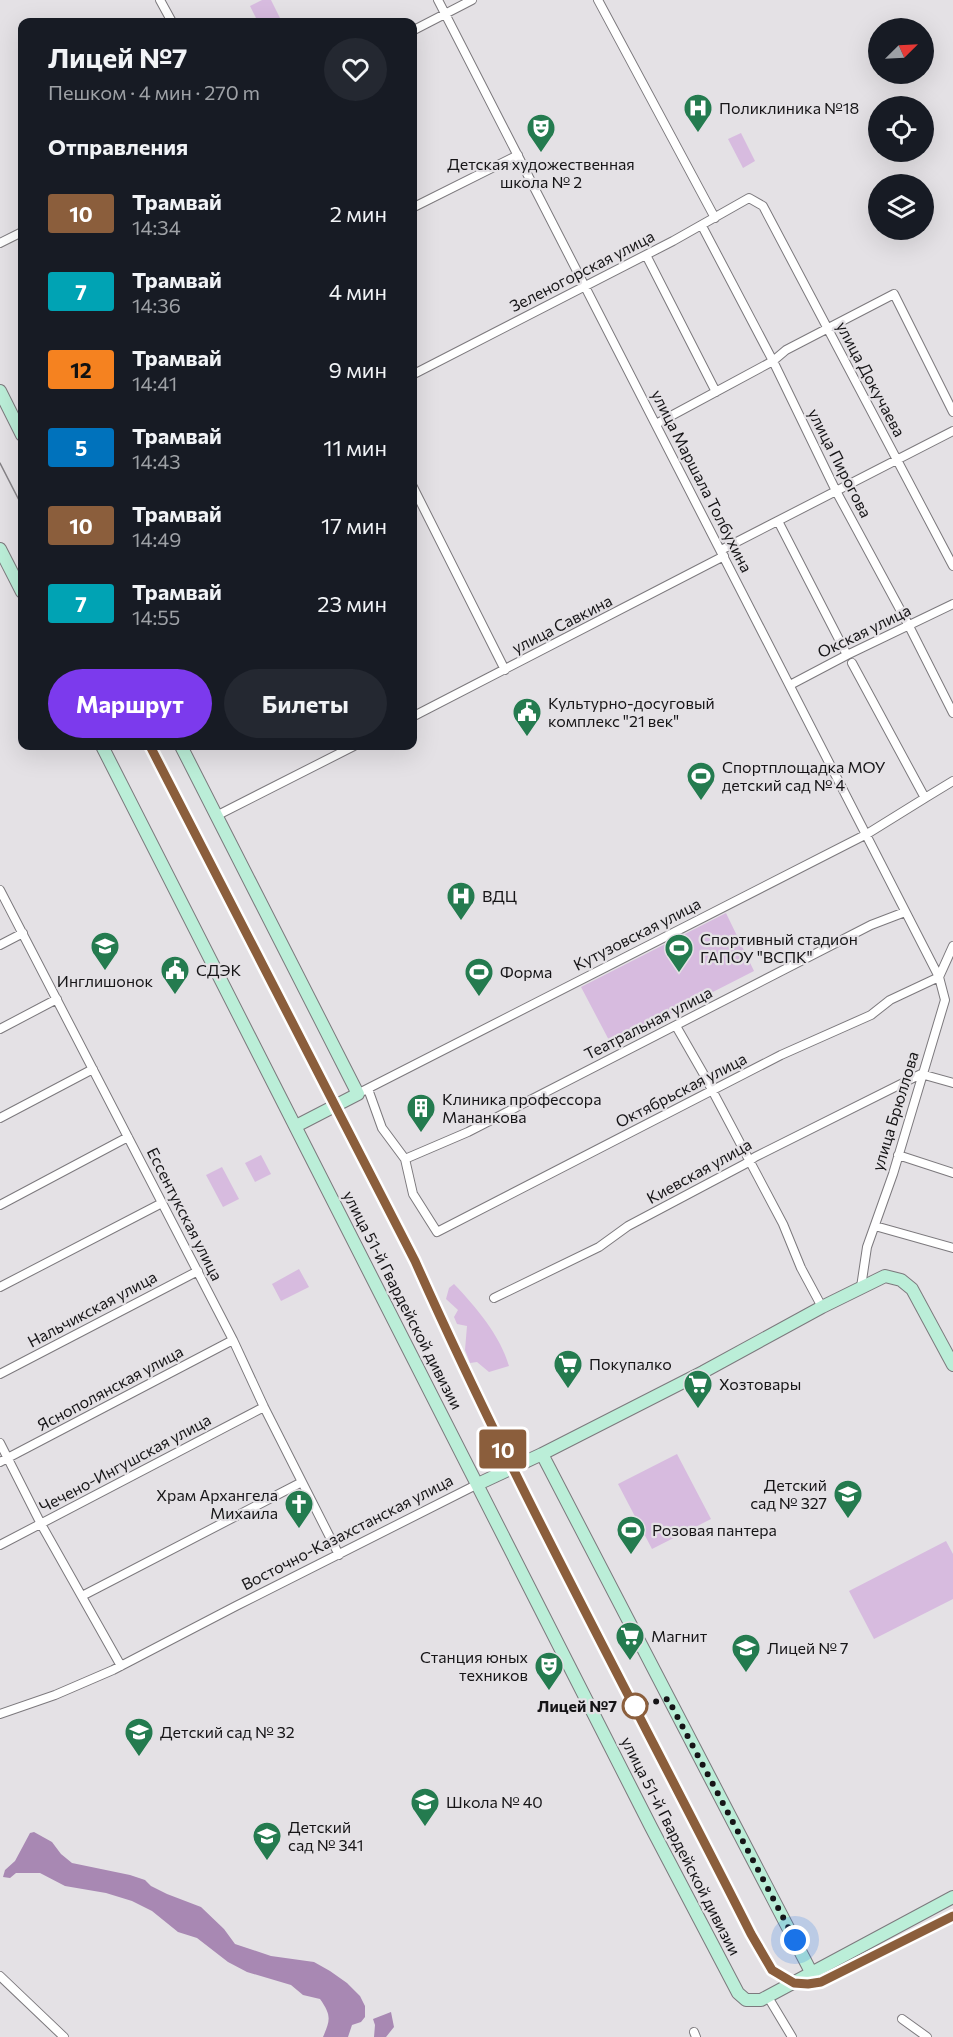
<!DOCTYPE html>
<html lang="ru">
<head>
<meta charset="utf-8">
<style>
  body { margin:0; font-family:Commissioner,sans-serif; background:#242831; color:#f1f3f6; height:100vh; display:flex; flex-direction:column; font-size:22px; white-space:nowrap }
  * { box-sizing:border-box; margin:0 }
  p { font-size:20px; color:#9ea1a6 }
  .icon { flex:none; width:33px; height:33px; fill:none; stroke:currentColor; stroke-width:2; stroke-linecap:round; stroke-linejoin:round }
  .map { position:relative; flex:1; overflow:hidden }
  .side { position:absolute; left:18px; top:18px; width:399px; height:732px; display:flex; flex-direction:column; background:#171b24; border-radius:12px; box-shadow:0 6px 24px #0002 }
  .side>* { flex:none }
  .badge { padding:0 12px; border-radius:4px; font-size:21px; line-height:39px }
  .needle { width:39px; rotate:66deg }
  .buttons { position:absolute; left:868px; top:18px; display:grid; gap:12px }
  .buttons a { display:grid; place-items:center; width:66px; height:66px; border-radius:50%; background:#171b24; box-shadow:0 6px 24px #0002; font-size:30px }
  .you { position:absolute; width:30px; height:30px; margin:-15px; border:4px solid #fff; border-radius:50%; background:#1a73e8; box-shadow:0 0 0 9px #1a73e833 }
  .map>.badge { position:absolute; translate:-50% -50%; box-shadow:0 0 0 3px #fff }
  h2 { padding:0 30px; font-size:22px; line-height:54px }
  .round { display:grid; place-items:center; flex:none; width:63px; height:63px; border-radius:32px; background:#242831 }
  .headline { display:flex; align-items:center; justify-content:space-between; height:102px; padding:0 30px }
  h1 { font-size:28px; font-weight:700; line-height:45px }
  .primary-button { display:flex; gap:12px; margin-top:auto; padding:12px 30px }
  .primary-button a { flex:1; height:69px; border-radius:36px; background:#7c3aed; color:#fff; font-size:24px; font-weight:700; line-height:69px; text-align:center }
  .primary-button a+a { background:#242831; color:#f1f3f6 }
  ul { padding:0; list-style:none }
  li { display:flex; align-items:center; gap:18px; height:78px; padding:0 30px }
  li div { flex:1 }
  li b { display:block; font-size:22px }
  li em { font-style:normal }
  li .badge { min-width:66px; font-weight:700; text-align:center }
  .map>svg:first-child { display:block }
</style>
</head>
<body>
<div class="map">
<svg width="953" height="2037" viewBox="0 0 953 2037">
  <rect width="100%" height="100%" fill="#e4e1e5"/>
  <path fill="#d7bbdf" d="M262,0H271L282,22H258L250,6Z
    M741,133L755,161L743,168L728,139Z
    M726,913L754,971L611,1044L581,987Z
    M261,1155L271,1174L255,1182L245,1163Z
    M222,1167L239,1199L223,1207L206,1175Z
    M299,1269L309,1287L281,1301L272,1284Z
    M454,1284C476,1307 500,1335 509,1366L489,1372L477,1362L470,1363L465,1350L467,1326L457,1324L454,1317L458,1310L446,1299L449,1288Z
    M677,1454L711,1519L652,1549L618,1484Z
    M946,1541L953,1554V1599L874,1639L849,1591Z"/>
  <path fill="#a888b3" d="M34,1832L52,1842L61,1854L72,1863L130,1875L145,1880L151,1886L167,1894L201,1907L224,1929L235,1944L271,1956L314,1962L330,1971L347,1983L360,1996L365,2006V2017L361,2022L352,2025L348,2037H323C330,2020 332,2016 320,1999L303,1995L291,1985L247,1972L228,1962L197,1938L178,1932L152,1911L132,1901L106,1893L65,1886L40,1873H16L10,1878L3,1877L5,1870L15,1861L30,1833Z
    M391,2012L394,2027L386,2037H374L375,2025L373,2019Z"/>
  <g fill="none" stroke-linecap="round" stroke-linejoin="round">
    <g stroke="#7c797d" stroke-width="10">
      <path id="street" d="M160,0L172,22
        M438,0L939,977L945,1000L893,1174L867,1247L861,1287
        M598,0L715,218
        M412,31L472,0
        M412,208L518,155
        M702,226L773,361L836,491L909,626L953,713
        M0,243L22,232
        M646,255L716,392
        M412,375L673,241L749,198L763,206L953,566
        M656,424L773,361L786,350L894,294L953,412
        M412,485L505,670
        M778,521L847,655
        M721,550L953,431
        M852,663L925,798L953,781
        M790,685L847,655L953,604
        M412,717L724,556
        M216,816L354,746
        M0,890L233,1340L264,1407L339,1555
        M0,945L23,933
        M939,977L953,946
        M676,1026L703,1073L783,1224L801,1268L822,1307
        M0,1029L57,999
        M368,1089L382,1128L405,1159L413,1194L437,1232L781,1055L871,1015L890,1000L939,977
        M363,1091L867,834L925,798
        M0,1118L93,1069
        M898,1155L953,1173
        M405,1159L468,1132L871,925L905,912
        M0,1205L128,1137
        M875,1226L953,1248
        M0,1287L162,1203
        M494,1298L599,1247L628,1226L745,1164L755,1157L921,1074L953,1083
        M0,1374L198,1271
        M0,1443L41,1524L121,1666
        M0,1462L233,1340
        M0,1545L264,1407
        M82,1596L302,1482
        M0,1714L55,1695L113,1670L236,1606L478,1484
        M0,1976L64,2037
        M768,1997L792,2037
        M902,2019L927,2037
        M694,2032L696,2037"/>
    </g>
    <g stroke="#7c797d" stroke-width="14">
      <path id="secondary" d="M0,391L22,435
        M0,549L22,592
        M102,746L651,1827L738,1993L746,2000H761L953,1897
        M181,746L358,1094L296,1126
        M542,1454L811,1972
        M478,1484L542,1454L703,1372L822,1307L885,1276L901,1280L912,1289L953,1365"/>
    </g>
    <use href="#street" stroke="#fff" stroke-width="8"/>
    <use href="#secondary" stroke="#bbeed8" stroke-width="12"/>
    <path stroke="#868387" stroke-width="1.5" d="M0,463L22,506
      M146,746L376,1192L510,1471L759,1957C775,1982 791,1992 822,1987L953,1921"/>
  </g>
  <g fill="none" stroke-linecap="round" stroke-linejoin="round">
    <g stroke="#fff" stroke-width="14">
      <path id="line" d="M150,746L415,1261C517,1490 638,1710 751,1934L772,1970L794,1983L808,1984L821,1982L953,1916"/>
    </g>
    <use href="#line" stroke="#8b5e3c" stroke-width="9"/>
    <path stroke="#161517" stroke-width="6" stroke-dasharray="0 10.8" d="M635,1706L668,1699L795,1940"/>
  </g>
  <defs>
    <g id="hospital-pin" transform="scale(1.5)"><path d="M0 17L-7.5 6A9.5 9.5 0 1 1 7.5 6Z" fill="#247b4f" stroke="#e4e1e5"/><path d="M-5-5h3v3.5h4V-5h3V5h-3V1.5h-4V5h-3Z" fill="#fff"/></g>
    <g id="theatre-pin" transform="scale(1.5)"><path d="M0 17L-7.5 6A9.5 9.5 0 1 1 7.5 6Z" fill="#247b4f" stroke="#e4e1e5"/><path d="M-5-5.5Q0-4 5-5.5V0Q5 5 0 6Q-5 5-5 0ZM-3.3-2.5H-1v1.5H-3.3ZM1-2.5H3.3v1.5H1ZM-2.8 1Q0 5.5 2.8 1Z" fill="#fff"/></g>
    <g id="civic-pin" transform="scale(1.5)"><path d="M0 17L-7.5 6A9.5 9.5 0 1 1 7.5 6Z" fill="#247b4f" stroke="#e4e1e5"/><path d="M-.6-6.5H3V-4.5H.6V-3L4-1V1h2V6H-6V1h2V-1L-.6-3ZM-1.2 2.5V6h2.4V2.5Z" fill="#fff"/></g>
    <g id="stadium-pin" transform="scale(1.5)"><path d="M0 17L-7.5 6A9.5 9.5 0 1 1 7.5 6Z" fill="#247b4f" stroke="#e4e1e5"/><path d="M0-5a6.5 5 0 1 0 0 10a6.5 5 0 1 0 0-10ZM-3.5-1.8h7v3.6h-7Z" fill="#fff"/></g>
    <g id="school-pin" transform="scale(1.5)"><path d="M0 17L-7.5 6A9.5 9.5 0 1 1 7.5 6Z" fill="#247b4f" stroke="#e4e1e5"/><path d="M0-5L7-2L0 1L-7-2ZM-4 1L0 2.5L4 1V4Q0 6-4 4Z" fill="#fff"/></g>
    <g id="building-pin" transform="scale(1.5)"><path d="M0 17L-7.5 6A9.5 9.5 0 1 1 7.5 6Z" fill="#247b4f" stroke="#e4e1e5"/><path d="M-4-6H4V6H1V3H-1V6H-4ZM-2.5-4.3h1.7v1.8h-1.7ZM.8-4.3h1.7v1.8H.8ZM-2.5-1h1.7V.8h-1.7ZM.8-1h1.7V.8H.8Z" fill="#fff"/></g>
    <g id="supermarket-pin" transform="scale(1.5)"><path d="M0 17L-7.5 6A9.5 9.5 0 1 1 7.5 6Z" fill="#247b4f" stroke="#e4e1e5"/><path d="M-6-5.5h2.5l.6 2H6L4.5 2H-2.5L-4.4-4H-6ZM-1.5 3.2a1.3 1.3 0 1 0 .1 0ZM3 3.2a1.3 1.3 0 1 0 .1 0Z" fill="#fff"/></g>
    <g id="church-pin" transform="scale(1.5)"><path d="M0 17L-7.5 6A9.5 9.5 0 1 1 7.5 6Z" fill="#247b4f" stroke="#e4e1e5"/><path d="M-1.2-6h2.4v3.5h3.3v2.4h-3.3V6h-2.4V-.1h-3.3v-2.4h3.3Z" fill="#fff"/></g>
  </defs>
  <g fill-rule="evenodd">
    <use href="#hospital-pin" x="698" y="108"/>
    <use href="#theatre-pin" x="541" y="128"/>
    <use href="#civic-pin" x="527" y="712"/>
    <use href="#stadium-pin" x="701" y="776"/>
    <use href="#hospital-pin" x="461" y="896"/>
    <use href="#school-pin" x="105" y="946"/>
    <use href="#stadium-pin" x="679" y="948"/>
    <use href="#civic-pin" x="175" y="970"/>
    <use href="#stadium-pin" x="479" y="972"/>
    <use href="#building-pin" x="421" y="1108"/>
    <use href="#supermarket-pin" x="568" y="1364"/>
    <use href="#supermarket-pin" x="698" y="1384"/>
    <use href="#school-pin" x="848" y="1494"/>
    <use href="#church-pin" x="299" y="1504"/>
    <use href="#stadium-pin" x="631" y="1530"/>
    <use href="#supermarket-pin" x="630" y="1636"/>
    <use href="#school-pin" x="746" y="1648"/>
    <use href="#theatre-pin" x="549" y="1666"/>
    <use href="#school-pin" x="139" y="1732"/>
    <use href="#school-pin" x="425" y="1802"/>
    <use href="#school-pin" x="267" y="1836"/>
  </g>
  <circle fill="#fff" stroke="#8b5e3c" stroke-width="3" cx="635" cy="1706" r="12"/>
  <g text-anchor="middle" stroke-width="4.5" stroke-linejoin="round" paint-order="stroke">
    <g font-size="16" fill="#161517" stroke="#e4e1e5" text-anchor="start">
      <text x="719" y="114">Поликлиника №18</text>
      <text x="541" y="170" text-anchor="middle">Детская художественная<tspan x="541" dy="18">школа № 2</tspan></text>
      <text x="548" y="709">Культурно-досуговый<tspan x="548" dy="18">комплекс "21 век"</tspan></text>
      <text x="722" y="773">Спортплощадка МОУ<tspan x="722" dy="18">детский сад № 4</tspan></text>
      <text x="482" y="902">ВДЦ</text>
      <text x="700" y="945">Спортивный стадион<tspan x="700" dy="18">ГАПОУ "ВСПК"</tspan></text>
      <text x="196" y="976">СДЭК</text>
      <text x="500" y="978">Форма</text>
      <text x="105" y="987" text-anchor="middle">Инглишонок</text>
      <text x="442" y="1105">Клиника профессора<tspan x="442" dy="18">Мананкова</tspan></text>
      <text x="589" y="1370">Покупалко</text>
      <text x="719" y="1390">Хозтовары</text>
      <text x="827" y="1491" text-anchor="end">Детский<tspan x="827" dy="18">сад № 327</tspan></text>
      <text x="278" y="1501" text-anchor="end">Храм Архангела<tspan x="278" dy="18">Михаила</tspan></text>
      <text x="652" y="1536">Розовая пантера</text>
      <text x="651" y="1642">Магнит</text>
      <text x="767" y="1654">Лицей № 7</text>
      <text x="528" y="1663" text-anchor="end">Станция юных<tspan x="528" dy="18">техников</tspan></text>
      <text x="160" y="1738">Детский сад № 32</text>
      <text x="446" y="1808">Школа № 40</text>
      <text x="288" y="1833">Детский<tspan x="288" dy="18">сад № 341</tspan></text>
    </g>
    <g font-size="16" fill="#161517" stroke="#e4e1e5">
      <text transform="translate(582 271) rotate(-27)" y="6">Зеленогорская улица</text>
      <text transform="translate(871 379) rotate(62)" y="6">улица Докучаева</text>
      <text transform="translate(840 463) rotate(63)" y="6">улица Пирогова</text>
      <text transform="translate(702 481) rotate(63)" y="6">улица Маршала Толбухина</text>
      <text transform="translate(562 624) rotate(-27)" y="6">улица Савкина</text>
      <text transform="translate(864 631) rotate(-26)" y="6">Окская улица</text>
      <text transform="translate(637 934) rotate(-27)" y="6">Кутузовская улица</text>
      <text transform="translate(648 1023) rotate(-27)" y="6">Театральная улица</text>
      <text transform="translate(681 1090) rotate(-27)" y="6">Октябрьская улица</text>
      <text transform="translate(895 1111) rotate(-73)" y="6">улица Брюллова</text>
      <text transform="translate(699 1171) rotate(-29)" y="6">Киевская улица</text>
      <text transform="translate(185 1214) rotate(63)" y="6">Ессентукская улица</text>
      <text transform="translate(403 1300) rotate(63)" y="6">улица 51-й Гвардейской дивизии</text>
      <text transform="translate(92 1309) rotate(-28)" y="6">Нальчикская улица</text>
      <text transform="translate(110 1388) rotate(-28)" y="6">Яснополянская улица</text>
      <text transform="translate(125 1463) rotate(-28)" y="6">Чечено-Ингушская улица</text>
      <text transform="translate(347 1532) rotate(-27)" y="6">Восточно-Казахстанская улица</text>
      <text transform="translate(681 1846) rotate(63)" y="6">улица 51-й Гвардейской дивизии</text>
    </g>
    <g font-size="16" font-weight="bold" fill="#161517" stroke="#e4e1e5" text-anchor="end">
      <text x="617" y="1712">Лицей №7</text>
    </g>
  </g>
</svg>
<div class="buttons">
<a><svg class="needle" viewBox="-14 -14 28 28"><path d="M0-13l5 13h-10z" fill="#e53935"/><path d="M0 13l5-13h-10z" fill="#9ea1a6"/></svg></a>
<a><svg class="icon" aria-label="locate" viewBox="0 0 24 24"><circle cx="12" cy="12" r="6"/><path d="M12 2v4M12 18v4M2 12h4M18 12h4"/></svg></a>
<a><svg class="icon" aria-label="layers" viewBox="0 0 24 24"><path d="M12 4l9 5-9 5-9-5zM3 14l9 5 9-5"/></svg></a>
</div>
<div class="you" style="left:795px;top:1940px"></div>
<b class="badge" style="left:503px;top:1449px;background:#8b5e3c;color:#fff">10</b>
<section class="side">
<div class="headline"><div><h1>Лицей №7</h1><p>Пешком · 4 мин · 270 m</p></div><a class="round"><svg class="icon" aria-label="heart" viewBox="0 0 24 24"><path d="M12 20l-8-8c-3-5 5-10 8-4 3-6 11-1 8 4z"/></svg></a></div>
<h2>Отправления</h2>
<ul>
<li><span class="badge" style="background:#8b5e3c;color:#fff">10</span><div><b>Трамвай</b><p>14:34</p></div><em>2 мин</em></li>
<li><span class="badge" style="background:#00a3b4;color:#fff">7</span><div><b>Трамвай</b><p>14:36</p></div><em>4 мин</em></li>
<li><span class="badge" style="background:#f58220;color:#111">12</span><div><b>Трамвай</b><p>14:41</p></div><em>9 мин</em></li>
<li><span class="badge" style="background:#0072bc;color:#fff">5</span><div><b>Трамвай</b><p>14:43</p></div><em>11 мин</em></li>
<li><span class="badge" style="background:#8b5e3c;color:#fff">10</span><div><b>Трамвай</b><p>14:49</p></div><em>17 мин</em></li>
<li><span class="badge" style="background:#00a3b4;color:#fff">7</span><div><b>Трамвай</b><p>14:55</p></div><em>23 мин</em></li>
</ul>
<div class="primary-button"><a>Маршрут</a><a>Билеты</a></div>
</section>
</div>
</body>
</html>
